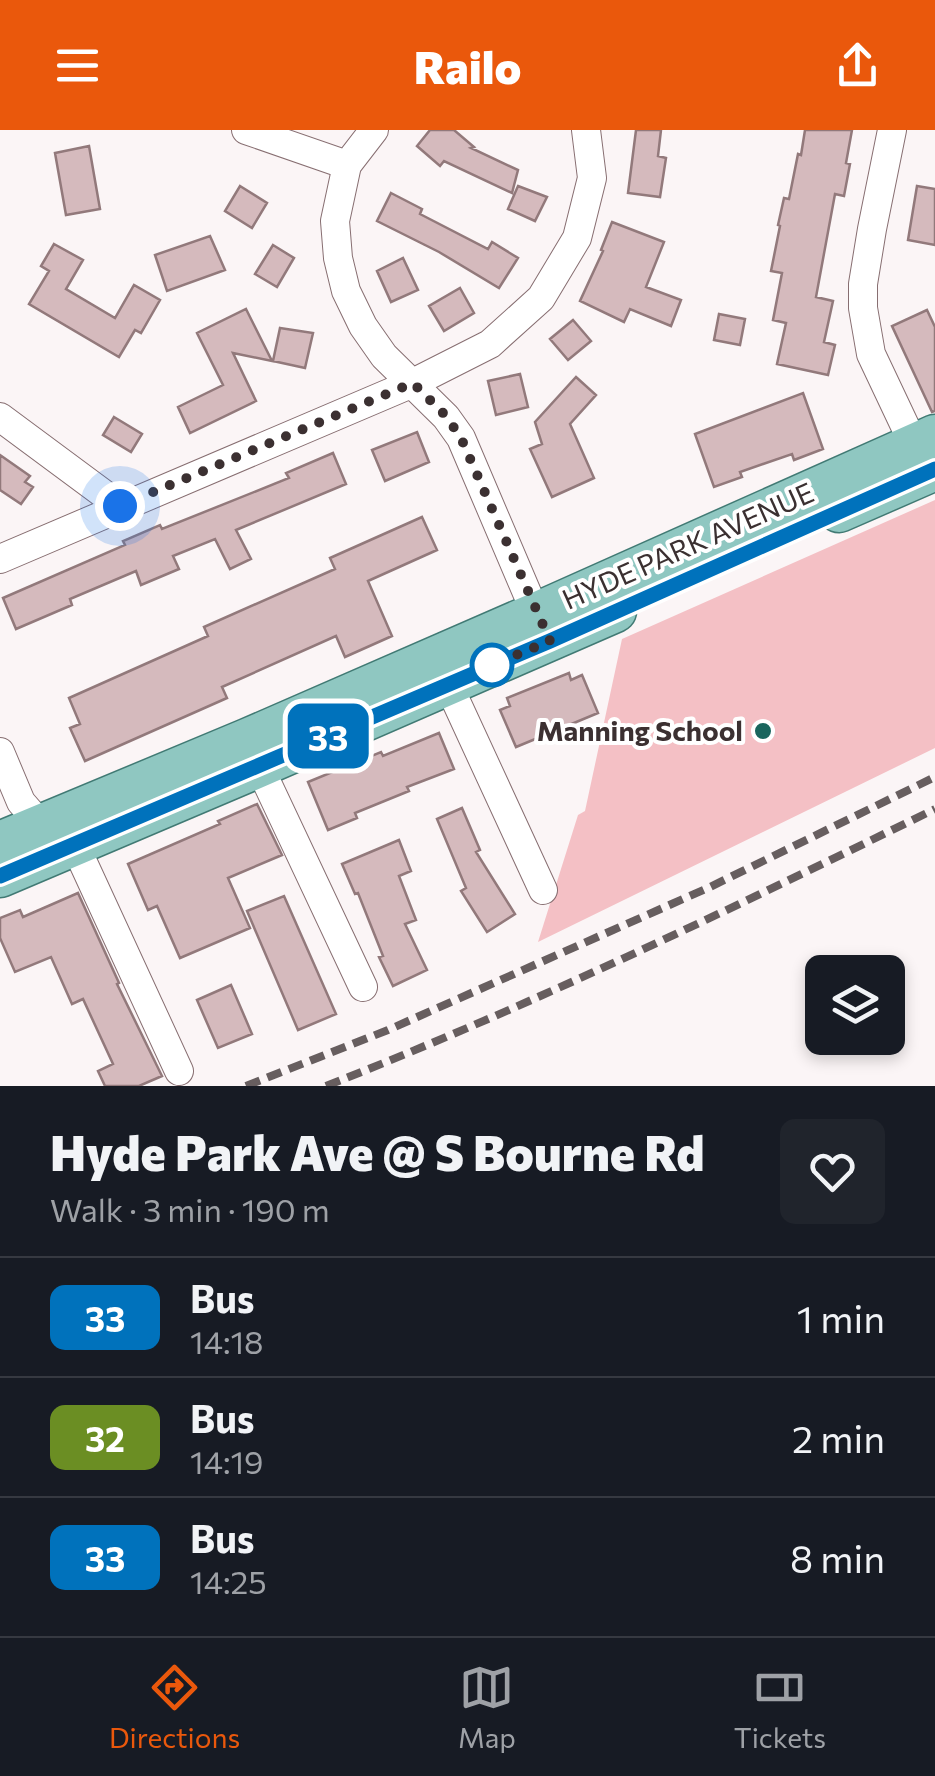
<!DOCTYPE html>
<html lang="en">
<head>
<meta charset="utf-8">
<style>
  body { margin:0; font-family:Commissioner,sans-serif; background:#20242c; color:#f1f3f6; height:100vh; display:flex; flex-direction:column; font-size:38px; white-space:nowrap }
  * { box-sizing:border-box; margin:0 }
  p { font-size:32px; color:#9ea1a6 }
  .icon { flex:none; width:55px; height:55px; fill:none; stroke:currentColor; stroke-width:2; stroke-linecap:round; stroke-linejoin:round }
  .map { position:relative; height:956px; overflow:hidden }
  .panel { display:flex; flex-direction:column; background:#171b24; flex:1 }
  .panel>* { flex:none }
  .badge { padding:0 20px; border-radius:15px; font-size:35px; line-height:65px }
  .fabs { position:absolute; left:805px; top:825px; display:grid; gap:20px }
  .fabs a { display:grid; place-items:center; width:100px; height:100px; border-radius:15px; background:#171b24; box-shadow:0 5px 15px #0003; font-size:50px }
  .you { position:absolute; width:50px; height:50px; margin:-25px; border:8px solid #fff; border-radius:50%; background:#1a73e8; box-shadow:0 0 0 15px #1a73e833 }
  .map>.badge { position:absolute; translate:-50% -50%; box-shadow:0 0 0 5px #fff }
  .round { display:grid; place-items:center; flex:none; width:105px; height:105px; border-radius:15px; background:#20242c }
  .headline { display:flex; align-items:center; justify-content:space-between; height:170px; padding:0 50px }
  h1 { font-size:48px; font-weight:800; line-height:75px }
  ul { padding:0; list-style:none }
  li { display:flex; align-items:center; gap:30px; height:120px; padding:0 50px; border-top:2px solid #363941 }
  li div { flex:1 }
  li b { display:block; font-size:38px }
  li em { font-style:normal }
  li .badge { min-width:110px; font-weight:700; text-align:center }
  header { display:flex; justify-content:space-between; align-items:center; height:130px; padding:0 50px; background:#ea580c; color:#fff; font-size:45px; font-weight:800 }
  .menu { display:flex; justify-content:space-around; align-items:center; height:140px; border-top:2px solid #363941; background:#171b24; font-size:28px; color:#9ea1a6 }
  .menu a { display:grid; justify-items:center; gap:5px }
  .menu .on { color:#ea580c }
  .map>svg:first-child { display:block }
</style>
</head>
<body>
<header><svg class="icon" aria-label="menu" viewBox="0 0 24 24"><path d="M4 6h16M4 12h16M4 18h16"/></svg>Railo<svg class="icon" aria-label="share" viewBox="0 0 24 24"><path d="M12 15V3M7 8l5-5 5 5M5 13v7h14v-7"/></svg></header>
<div class="map">
<svg width="935" height="956" viewBox="0 0 935 956">
  <rect width="100%" height="100%" fill="#fbf5f6"/>
  <path fill="#f4c0c5" d="M935,370V618L538,812L578,685L585,681L622,509Z"/>
  <path fill="#d5babd" stroke="#92797b" stroke-width="2.5" d="M430,0H454L474,17L471,18L518,40L512,63L444,31L440,36L417,16Z
    M636,0H661L658,26L666,28L660,67L628,63Z
    M805,0H852L846,33L850,34L844,66L835,64L816,167L833,171L824,212L835,215L828,245L777,234L786,193L773,190L782,143L771,141L780,96L778,95L784,68L789,69L798,24L801,25Z
    M89,16L100,79L66,85L55,23Z
    M240,56L267,73L252,98L225,81Z
    M518,56L547,67L535,91L508,79Z
    M917,56L935,59V115L908,110Z
    M391,63L422,79L420,84L488,119L492,112L518,128L499,158L439,122L377,91Z
    M612,92L664,112L646,157L681,170L671,196L630,179L624,192L580,171L603,121L601,120Z
    M210,106L225,140L167,161L155,125Z
    M54,114L83,130L66,159L115,188L134,155L160,170L141,203L135,200L119,227L29,174L49,141L41,136Z
    M273,115L294,128L277,157L255,144Z
    M403,128L418,160L391,172L377,141Z
    M460,158L474,183L444,201L429,176Z
    M246,179L272,231L233,223L256,271L190,303L178,277L223,255L197,203Z
    M927,180L935,197V281L932,282L892,196Z
    M719,184L745,189L740,215L714,210Z
    M573,190L591,211L568,230L550,209Z
    M280,198L313,203L305,238L273,231Z
    M520,244L528,277L496,285L488,251Z
    M576,247L596,265L570,294L594,348L552,367L530,319L542,314L535,292Z
    M803,263L823,319L794,330L792,324L740,342L742,347L714,357L695,304Z
    M114,287L142,304L131,322L103,305Z
    M417,302L429,332L385,351L372,320Z
    M333,323L346,354L236,400L251,429L230,439L215,409L173,426L179,439L141,455L136,441L70,469L72,475L16,499L3,468L125,415L123,411L160,395L162,399L289,348L286,343Z
    M0,325L30,346L25,352L33,357L21,374L0,360Z
    M422,387L437,420L368,451L392,506L345,527L336,506L222,557L227,568L85,631L70,598L80,594L69,568L208,506L204,497L335,439L330,428Z
    M569,543L571,550L582,545L598,583L516,617L500,580L510,576L507,568Z
    M439,603L454,639L407,657L409,661L355,683L357,688L328,700L308,652L381,622L383,626Z
    M257,674L282,725L228,748L250,798L180,828L157,776L148,780L128,734L220,694L218,691Z
    M462,678L480,720L476,722L515,784L487,802L461,761L466,758L437,689Z
    M399,710L411,741L399,746L416,790L405,794L427,840L393,856L379,827L383,826L358,763L355,764L342,734Z
    M78,763L119,853L117,854L162,946L139,956H105L98,941L113,934L83,869L72,874L51,827L15,842L0,808V788L20,780L23,787Z
    M284,766L336,884L298,900L247,781Z
    M231,855L252,904L218,918L197,870Z"/>
  <g fill="none" stroke-linecap="round" stroke-linejoin="round">
    <g stroke="#876e71" stroke-width="30">
      <path id="minor" d="M246,0L347,35
        M374,0L347,35L335,91L338,128L346,161L363,196L384,226L446,287L461,308L536,484
        M892,0L872,99L863,154V178L871,224L914,315
        M0,287L120,376
        M0,429L413,253L490,214L541,168L577,108L592,48L586,0
        M448,554L543,760
        M0,622L21,672L41,695L80,726L179,941
        M259,636L363,857"/>
    </g>
    <g stroke="#417a74" stroke-width="45">
      <path id="primary" d="M839,381L935,339
        M0,713L247,610L536,484L935,306
        M0,746L259,636L615,481"/>
    </g>
    <use href="#minor" stroke="#fff" stroke-width="28"/>
    <use href="#primary" stroke="#8fc7c1" stroke-width="42"/>
    <path stroke="#675e5f" stroke-width="8" stroke-dasharray="15 8" stroke-linecap="butt" d="M246,956L388,900L710,757L935,647
      M326,956C533,875 735,777 935,679"/>
  </g>
  <g fill="none" stroke-linecap="round" stroke-linejoin="round">
    <g stroke="#fff" stroke-width="22">
      <path id="line" d="M0,746L550,511L935,339"/>
    </g>
    <use href="#line" stroke="#0072bc" stroke-width="15"/>
    <path stroke="#3b3031" stroke-width="10" stroke-dasharray="0 18" d="M120,376L413,253L446,286L461,308L550,511L492,535"/>
  </g>
  <circle fill="#fff" stroke="#0072bc" stroke-width="5" cx="492" cy="535" r="20"/>
  <circle fill="#19655d" stroke="#fff" stroke-width="4" cx="763" cy="601" r="10"/>
  <g text-anchor="middle" stroke-width="8" stroke-linejoin="round" paint-order="stroke">
    <g font-size="28" fill="#3b3031" stroke="#fff">
      <text transform="translate(688 416) rotate(-24)" y="10">HYDE PARK AVENUE</text>
    </g>
    <g font-size="28" font-weight="bold" fill="#3b3031" stroke="#fff" text-anchor="end">
      <text x="743" y="611">Manning School</text>
    </g>
  </g>
</svg>
<div class="fabs">
<a><svg class="icon" aria-label="layers" viewBox="0 0 24 24"><path d="M12 4l9 5-9 5-9-5zM3 14l9 5 9-5"/></svg></a>
</div>
<div class="you" style="left:120px;top:376px"></div>
<b class="badge" style="left:328px;top:606px;background:#0072bc;color:#fff">33</b>
</div>
<section class="panel">
<div class="headline"><div><h1>Hyde Park Ave @ S Bourne Rd</h1><p>Walk · 3 min · 190 m</p></div><a class="round"><svg class="icon" aria-label="heart" viewBox="0 0 24 24"><path d="M12 20l-8-8c-3-5 5-10 8-4 3-6 11-1 8 4z"/></svg></a></div>
<ul>
<li><span class="badge" style="background:#0072bc;color:#fff">33</span><div><b>Bus</b><p>14:18</p></div><em>1 min</em></li>
<li><span class="badge" style="background:#6b8e23;color:#fff">32</span><div><b>Bus</b><p>14:19</p></div><em>2 min</em></li>
<li><span class="badge" style="background:#0072bc;color:#fff">33</span><div><b>Bus</b><p>14:25</p></div><em>8 min</em></li>
</ul>
</section>
<nav class="menu">
<a class="on"><svg class="icon" aria-label="directions" viewBox="0 0 24 24"><path d="M12 3l9 9-9 9-9-9zM9 14v-3h6M13 9l2 2-2 2"/></svg>Directions</a>
<a><svg class="icon" aria-label="map" viewBox="0 0 24 24"><path d="M3 6l6-2 6 2 6-2v14l-6 2-6-2-6 2zM9 4v14M15 6v14"/></svg>Map</a>
<a><svg class="icon" aria-label="tickets" viewBox="0 0 24 24"><path d="M3 7h18v10H3zM15 7v10"/></svg>Tickets</a>
</nav>
</body>
</html>
